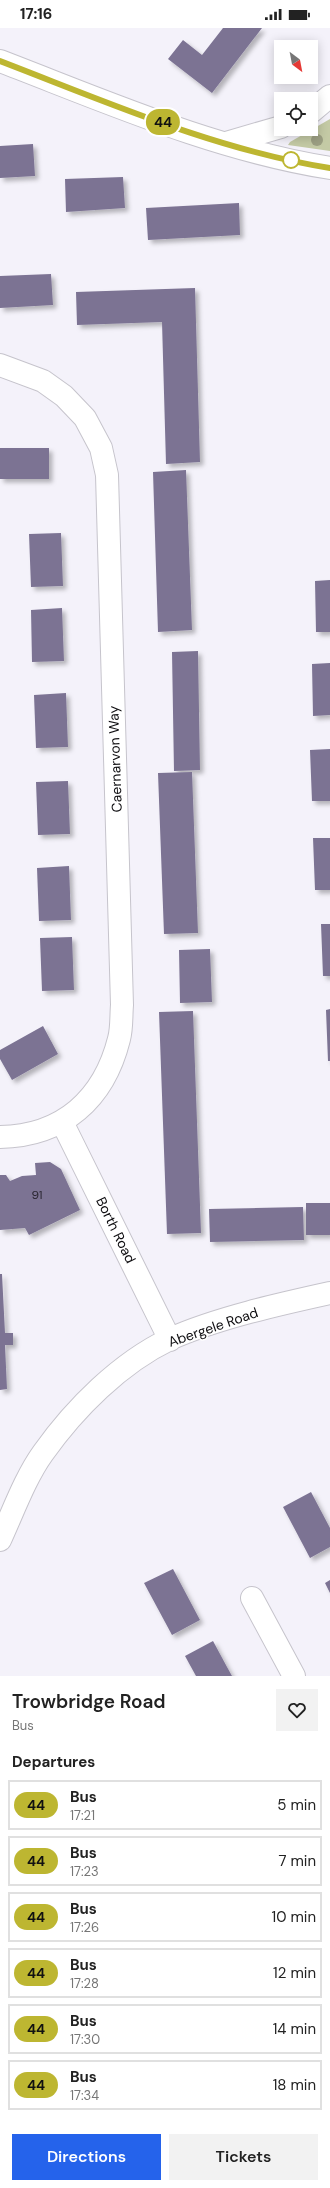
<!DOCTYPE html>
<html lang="en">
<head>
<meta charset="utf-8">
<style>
  body { margin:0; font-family:"DM Sans",sans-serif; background:#f2f2f2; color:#222; height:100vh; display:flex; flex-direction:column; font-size:15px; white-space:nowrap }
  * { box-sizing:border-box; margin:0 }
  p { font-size:13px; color:#767676 }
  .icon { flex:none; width:22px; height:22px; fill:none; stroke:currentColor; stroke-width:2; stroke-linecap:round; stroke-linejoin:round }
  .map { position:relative; height:1648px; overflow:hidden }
  .side { display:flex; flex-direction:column; background:#fff; flex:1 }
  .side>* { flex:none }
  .badge { padding:0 8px; border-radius:13px; font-size:14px; line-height:26px }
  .needle { width:26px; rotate:148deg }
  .buttons { position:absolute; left:274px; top:12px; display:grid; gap:8px }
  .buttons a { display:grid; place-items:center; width:44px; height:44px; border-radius:0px; background:#fff; box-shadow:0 2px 10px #0003; font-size:20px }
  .map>.badge { position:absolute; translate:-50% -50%; box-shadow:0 0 0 2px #fff }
  h2 { padding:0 12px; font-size:15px; line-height:36px }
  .round { display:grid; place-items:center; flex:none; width:42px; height:42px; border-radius:0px; background:#f2f2f2 }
  .headline { display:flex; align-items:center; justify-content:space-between; height:68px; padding:0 12px }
  h1 { font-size:19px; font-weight:600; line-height:30px }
  .button { display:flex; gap:8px; margin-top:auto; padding:8px 12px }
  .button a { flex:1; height:46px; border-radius:0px; background:#2563eb; color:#fff; font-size:16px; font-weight:600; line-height:46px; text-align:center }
  .button a+a { background:#f2f2f2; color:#222 }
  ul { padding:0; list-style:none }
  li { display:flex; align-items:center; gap:12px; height:50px; margin:0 8px 6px; padding:0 4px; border:2px solid #e0e0e0; border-radius:0px }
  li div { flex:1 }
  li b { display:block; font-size:15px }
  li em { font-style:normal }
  li .badge { min-width:44px; font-weight:700; text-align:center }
  .status { display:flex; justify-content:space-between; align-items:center; height:28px; padding:0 20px; background:#fff; direction:ltr }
  .status svg { height:11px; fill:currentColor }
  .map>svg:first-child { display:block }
</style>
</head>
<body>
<div class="status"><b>17:16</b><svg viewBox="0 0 49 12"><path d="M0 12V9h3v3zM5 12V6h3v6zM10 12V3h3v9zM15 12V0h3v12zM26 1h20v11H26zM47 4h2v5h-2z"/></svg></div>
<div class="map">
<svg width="330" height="1648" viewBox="0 0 330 1648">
  <defs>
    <filter id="shadow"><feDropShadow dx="3.5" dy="3.5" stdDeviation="2" flood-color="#0004"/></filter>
  </defs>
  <rect width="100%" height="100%" fill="#f4f2fa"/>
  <path fill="#c4caa5" d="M330,91V123L288,117L290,114Z"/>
  <path fill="#7c7393" filter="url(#shadow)" d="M223,0H262L212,65L168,31L183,12L202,27Z
    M33,116L35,148L0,150V118Z
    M123,149L125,180L66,184L65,151Z
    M239,175L240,207L148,212L146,180Z
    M51,246L53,277L0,280V248Z
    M195,260L200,434L166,436L162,294L77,297L76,264Z
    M0,420H49V451H0Z
    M186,442L192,602L158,604L153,444Z
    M61,505L63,558L31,559L29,506Z
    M330,552V604H316L315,553Z
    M62,580L64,633L32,634L31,582Z
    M198,623L200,742L174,743L172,624Z
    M330,635V687L313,688L312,636Z
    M66,665L68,719L36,720L34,667Z
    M330,721V773H312L310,722Z
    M192,744L198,905L164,906L158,745Z
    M68,753L70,806L38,807L36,754Z
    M313,810H330V862H315Z
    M69,838L71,892L39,893L37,840Z
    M321,896H330V948H323Z
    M72,909L74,962L42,963L40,910Z
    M210,921L212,974L180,975L179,922Z
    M330,981V1033H328L326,982Z
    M193,983L201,1205L167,1206L159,984Z
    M43,998L58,1026L12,1052L0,1031V1022Z
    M50,1134L61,1141L80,1182L29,1207L25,1200L0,1202V1147H6L10,1153L22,1148L36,1147L35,1135Z
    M306,1175H330V1207H306Z
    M303,1179L304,1212L210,1214L209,1181Z
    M0,1246H2L5,1305H13V1317H5L7,1361L0,1362Z
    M311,1464L330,1500V1519L310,1530L283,1479Z
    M173,1541L200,1592L172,1607L144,1555Z
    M330,1552V1565L325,1555Z
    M213,1613L227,1639L232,1648H196L185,1628Z"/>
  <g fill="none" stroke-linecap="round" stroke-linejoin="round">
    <g stroke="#c6c4cc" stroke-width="24">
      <path id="street" d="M0,33C107,74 216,122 330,140
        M311,84L330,68
        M226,115L281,99
        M0,337L43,353L64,368L85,390L101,420L107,447L122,977C121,988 122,1000 119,1011C104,1071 63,1108 0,1109
        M62,1094L170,1312
        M0,1512C13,1484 25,1450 43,1425C75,1380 120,1335 170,1311C217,1290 280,1276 330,1265
        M252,1570L294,1648"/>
    </g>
    <use href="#street" stroke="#fff" stroke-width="22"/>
  </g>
  <circle fill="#9c9f83" cx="317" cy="112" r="6"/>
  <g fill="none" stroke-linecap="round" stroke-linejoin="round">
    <g stroke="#fff" stroke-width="9">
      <path id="line" d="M0,33C107,74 216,122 330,140"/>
    </g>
    <use href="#line" stroke="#bdb631" stroke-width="6"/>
  </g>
  <circle fill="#fff" stroke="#bdb631" stroke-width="2" cx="291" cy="132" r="8"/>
  <g text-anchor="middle" stroke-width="3" stroke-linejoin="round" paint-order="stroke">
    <g font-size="12" fill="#2a2631">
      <text x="37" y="1171">91</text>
    </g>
    <g font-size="14" fill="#0e0d10" stroke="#fff">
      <text transform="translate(115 731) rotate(-92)" y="5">Caernarvon Way</text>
      <text transform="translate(116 1202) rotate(64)" y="5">Borth Road</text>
      <text transform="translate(213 1299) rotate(-19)" y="5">Abergele Road</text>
    </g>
  </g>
</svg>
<div class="buttons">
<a><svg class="needle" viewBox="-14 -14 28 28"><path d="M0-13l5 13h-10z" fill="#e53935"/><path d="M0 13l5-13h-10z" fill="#767676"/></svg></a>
<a><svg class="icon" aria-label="locate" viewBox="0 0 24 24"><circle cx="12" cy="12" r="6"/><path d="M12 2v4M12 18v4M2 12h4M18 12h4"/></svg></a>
</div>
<b class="badge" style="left:163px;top:94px;background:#bdb631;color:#111">44</b>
</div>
<section class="side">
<div class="headline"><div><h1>Trowbridge Road</h1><p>Bus</p></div><a class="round"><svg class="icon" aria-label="heart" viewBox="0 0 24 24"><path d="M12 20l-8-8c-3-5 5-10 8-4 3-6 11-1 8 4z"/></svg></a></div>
<h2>Departures</h2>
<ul>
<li><span class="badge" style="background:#bdb631;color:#111">44</span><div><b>Bus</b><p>17:21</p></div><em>5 min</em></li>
<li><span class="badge" style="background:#bdb631;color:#111">44</span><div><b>Bus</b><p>17:23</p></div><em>7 min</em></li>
<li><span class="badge" style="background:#bdb631;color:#111">44</span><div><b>Bus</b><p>17:26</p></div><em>10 min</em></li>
<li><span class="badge" style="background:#bdb631;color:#111">44</span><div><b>Bus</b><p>17:28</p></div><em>12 min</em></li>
<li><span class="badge" style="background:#bdb631;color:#111">44</span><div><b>Bus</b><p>17:30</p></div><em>14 min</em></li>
<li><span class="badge" style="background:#bdb631;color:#111">44</span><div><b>Bus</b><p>17:34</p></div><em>18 min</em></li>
</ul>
<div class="button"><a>Directions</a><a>Tickets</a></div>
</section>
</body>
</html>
